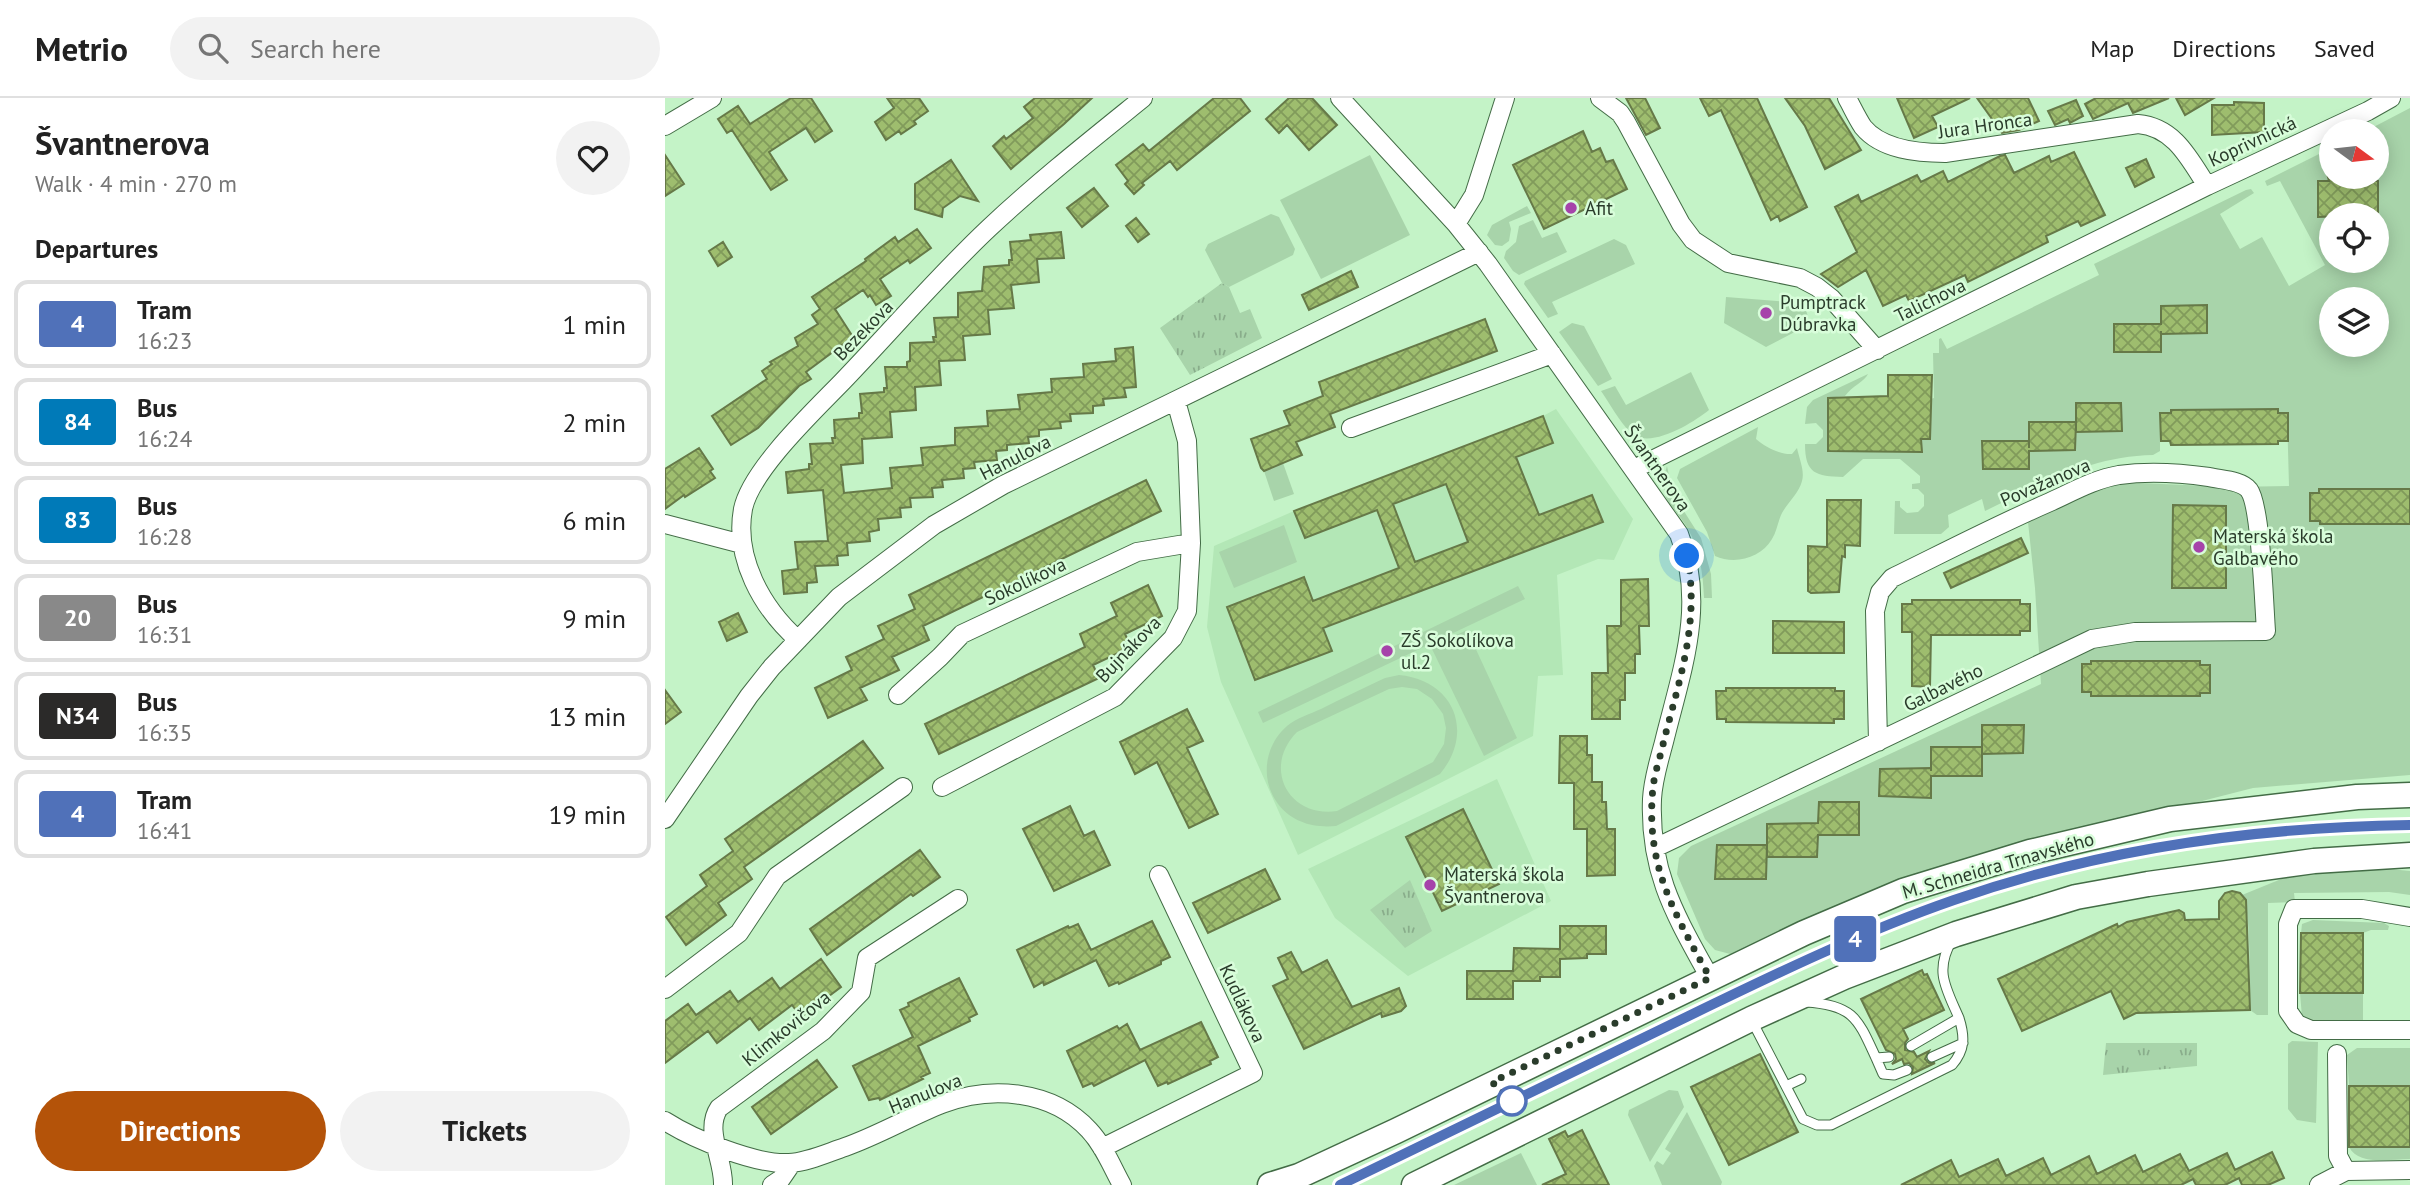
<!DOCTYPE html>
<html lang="en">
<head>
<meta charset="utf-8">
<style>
  body { margin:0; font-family:"PT Sans",sans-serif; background:#f2f2f2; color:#222; height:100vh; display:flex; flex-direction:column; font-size:26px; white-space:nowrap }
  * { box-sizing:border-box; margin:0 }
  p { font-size:23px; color:#767676 }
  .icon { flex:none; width:38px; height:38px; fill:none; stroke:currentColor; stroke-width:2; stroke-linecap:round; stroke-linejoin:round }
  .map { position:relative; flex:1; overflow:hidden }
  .side { display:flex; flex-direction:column; background:#fff; width:665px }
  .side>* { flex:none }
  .badge { padding:0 14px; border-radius:5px; font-size:24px; line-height:46px }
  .needle { width:46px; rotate:105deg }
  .buttons { position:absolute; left:1654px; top:21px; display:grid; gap:14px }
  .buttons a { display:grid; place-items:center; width:70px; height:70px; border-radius:50%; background:#fff; box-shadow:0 4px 18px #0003; font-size:35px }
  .you { position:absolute; width:35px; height:35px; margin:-18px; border:5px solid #fff; border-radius:50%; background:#1a73e8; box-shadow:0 0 0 10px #1a73e833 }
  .map>.badge { position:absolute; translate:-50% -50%; box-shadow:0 0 0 4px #fff }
  h2 { padding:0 35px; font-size:26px; line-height:63px }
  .round { display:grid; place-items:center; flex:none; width:74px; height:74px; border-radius:37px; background:#f2f2f2 }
  .overview { display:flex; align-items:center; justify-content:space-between; height:119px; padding:0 35px }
  h1 { font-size:33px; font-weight:800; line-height:52px }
  .primary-button { display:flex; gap:14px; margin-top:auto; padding:14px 35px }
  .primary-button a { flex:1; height:80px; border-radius:42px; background:#b45309; color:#fff; font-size:28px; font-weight:800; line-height:80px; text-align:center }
  .primary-button a+a { background:#f2f2f2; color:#222 }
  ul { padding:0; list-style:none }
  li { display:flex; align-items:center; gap:21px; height:88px; margin:0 14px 10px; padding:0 21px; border:4px solid #e0e0e0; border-radius:14px }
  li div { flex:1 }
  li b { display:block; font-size:26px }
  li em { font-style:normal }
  li .badge { min-width:77px; font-weight:700; text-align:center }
  header { display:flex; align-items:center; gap:42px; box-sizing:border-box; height:98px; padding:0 35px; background:#fff; border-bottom:2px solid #e0e0e0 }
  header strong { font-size:33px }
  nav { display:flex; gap:38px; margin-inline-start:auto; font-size:24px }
  .search { width:490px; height:63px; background:#f2f2f2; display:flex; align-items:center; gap:18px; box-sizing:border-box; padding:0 24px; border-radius:38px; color:#767676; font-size:26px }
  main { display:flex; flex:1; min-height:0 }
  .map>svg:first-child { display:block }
</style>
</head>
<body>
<header>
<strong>Metrio</strong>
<div class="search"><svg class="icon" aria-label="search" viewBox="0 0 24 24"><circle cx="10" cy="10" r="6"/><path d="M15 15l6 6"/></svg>Search here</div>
<nav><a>Map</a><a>Directions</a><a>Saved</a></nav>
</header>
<main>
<section class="side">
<div class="overview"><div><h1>Švantnerova</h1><p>Walk · 4 min · 270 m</p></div><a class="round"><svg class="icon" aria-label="heart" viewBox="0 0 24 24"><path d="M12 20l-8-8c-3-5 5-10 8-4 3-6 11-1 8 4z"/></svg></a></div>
<h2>Departures</h2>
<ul>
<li><span class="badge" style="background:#5071b9;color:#fff">4</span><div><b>Tram</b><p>16:23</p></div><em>1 min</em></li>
<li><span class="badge" style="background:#007ab8;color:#fff">84</span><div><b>Bus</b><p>16:24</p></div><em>2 min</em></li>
<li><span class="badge" style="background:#007ab8;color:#fff">83</span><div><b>Bus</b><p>16:28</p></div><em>6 min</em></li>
<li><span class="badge" style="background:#898989;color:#fff">20</span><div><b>Bus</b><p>16:31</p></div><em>9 min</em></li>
<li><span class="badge" style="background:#2b2a29;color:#fff">N34</span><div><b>Bus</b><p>16:35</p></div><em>13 min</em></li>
<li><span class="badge" style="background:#5071b9;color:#fff">4</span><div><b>Tram</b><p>16:41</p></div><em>19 min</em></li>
</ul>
<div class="primary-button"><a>Directions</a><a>Tickets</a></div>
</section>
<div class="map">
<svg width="1745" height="1087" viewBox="0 0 1745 1087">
  <defs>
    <pattern id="park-tufts" width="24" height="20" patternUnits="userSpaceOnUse" patternTransform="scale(1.75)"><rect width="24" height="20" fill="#a8d4aa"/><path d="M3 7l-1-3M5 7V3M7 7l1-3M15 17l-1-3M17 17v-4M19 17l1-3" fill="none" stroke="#89ad8b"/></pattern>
    <pattern id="building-cross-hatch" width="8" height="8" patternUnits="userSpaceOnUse" patternTransform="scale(1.75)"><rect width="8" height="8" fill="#9ebd6e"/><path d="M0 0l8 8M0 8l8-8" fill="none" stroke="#819b5b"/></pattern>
  </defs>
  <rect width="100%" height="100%" fill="#c4f3c7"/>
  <path fill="#b3e7b6" d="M891,311L968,421L949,462L933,461L892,477L898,577L873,578L868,638L633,757L556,584L542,529L549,448L629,413L878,318Z
    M832,681L886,803L743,878L670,820L643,771Z"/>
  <path fill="#a8d4aa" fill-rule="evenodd" d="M1745,10V677L1588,690L1260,774L1069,857L1050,852L1040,841L1012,776L1014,760L1026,748L1376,586L1370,490L1363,424L1451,384L1566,389L1624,388L1622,315H1613V311L1506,312V315L1495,316V353L1488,357C1426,358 1373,387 1320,413L1317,401L1283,417L1284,429L1276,436H1229L1230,403H1235V409L1242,415L1253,414L1259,408V397L1253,391H1247V386L1255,385V378L1235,361H1198L1178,379C1151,378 1140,376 1140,346H1151L1158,339V332L1151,325L1140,326L1142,309L1148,302L1203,276C1200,283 1187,288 1180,298L1162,300V354H1256L1257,342L1265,341V301L1269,300L1268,255H1274V241L1276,240L1282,251L1434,177L1429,166L1581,92L1586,91L1589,95L1555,116L1575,151L1597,139L1624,188L1660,167L1615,83L1602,88L1600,83L1666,50V79H1712V33H1701ZM1666,117H1712V163H1666ZM1666,201H1712V247H1666Z
    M705,57L745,137L656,181L615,102Z
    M862,108L866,115L844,124L846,131L844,143L837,148L830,147L822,137L827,127Z
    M606,116L614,119L630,151L628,157L564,189L557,185L540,152L543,146Z
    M868,122L877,140L892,134L902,154L854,177L848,173L839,160L841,153L851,144L854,128Z
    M949,141L961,147L970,166L887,204L893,216L883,220L859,186L860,183Z
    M1061,199L1139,205L1145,226L1101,249L1059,225Z
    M907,225L919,228L947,281L933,288L894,234Z
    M1026,274L1044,312C1028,325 983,353 965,334C954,323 945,306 936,293L950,288L961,307Z
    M1093,329L1091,341C1100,349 1116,357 1127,356L1132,350C1134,360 1140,373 1137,383C1134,395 1123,404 1117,415C1113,423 1112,433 1107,441C1096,460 1070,467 1050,458L1042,434L1012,380L1015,371Z
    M618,365L629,396L609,403L599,373Z
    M1002,368L1008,396L1036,440L1046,476L1047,500H1039C1038,476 1035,452 1023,431C1008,405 991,402 1002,368Z
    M619,427L632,464L569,490L554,454Z
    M853,488L860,501L598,625L593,614Z
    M802,532L852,640L819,658L766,549Z
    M734,577C789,582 810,634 775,676L671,728C649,730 628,725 613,706C595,682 599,648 622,628C631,620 645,616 656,611C677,600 699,590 720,580ZM737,589L752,591L767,601L778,616L781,630L779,646L768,664L672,713C623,720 597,669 632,634L724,591Z
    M1714,770L1745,773V797L1724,794L1629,795L1630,804L1603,805V917H1592L1585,912C1584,891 1587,810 1577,797L1631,775Z
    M1648,822L1719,825L1724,828L1723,832H1706L1698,835H1636L1637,826Z
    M1635,895H1698V927L1646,926L1637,919Z
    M1627,943L1653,944L1651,1025L1632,1022L1623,1011V946Z
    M1692,950H1745V988H1684L1682,957Z
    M1004,992L1013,993L1019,1009L985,1064L963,1017L964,1012Z
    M1022,1014L1057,1084L1056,1087H997L989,1068L992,1063L998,1067L1006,1055L1000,1051Z
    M1684,1049H1745V1061C1725,1061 1694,1068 1684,1049Z
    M856,1055L872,1087H789Z"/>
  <path fill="url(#park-tufts)" d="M557,185L564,189L575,215L585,211L597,240L525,277L495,230Z
    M745,782L767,833L740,850L705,812Z
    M1441,945H1532V968L1438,977Z"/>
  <path fill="url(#building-cross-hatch)" stroke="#667948" stroke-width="2" fill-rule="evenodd" d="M126,0H146L167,33L150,44L141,30L104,54L122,82L106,92L67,32L62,35L53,21L73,8L85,26Z
    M222,0H254L263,13L249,23L251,26L236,36L234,33L221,42L210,24L229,10Z
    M370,0H427L399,26L346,71L328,48L339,38L341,41L368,20L359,9Z
    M549,0H575L585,13L512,72L505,63L477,85L479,87L469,96L460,86L463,83L451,67L478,46L484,53Z
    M624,0H647L672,27L644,52L622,27L614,35L601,21Z
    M961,0H980L995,30L981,37Z
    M1035,0H1092L1142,109L1115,123L1113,118L1106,122L1056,12L1044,18Z
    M1120,0H1164L1196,52L1160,71L1140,28Z
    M1232,0H1305L1267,18L1273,29L1249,40Z
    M1312,0H1363L1374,23L1354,32L1337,35Z
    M1431,0H1504L1468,15L1463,5L1428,21L1420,6Z
    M1511,0H1549L1520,17Z
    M1411,2L1418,18L1405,25L1403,21L1390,27L1383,13Z
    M1569,4L1599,5V34L1547,37V7H1569Z
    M918,33L927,54L935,50L941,64L948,62L962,91L879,131L848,67Z
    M1409,54L1440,117L1416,128L1413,123L1381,138L1383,144L1303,184L1300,177L1244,203L1241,197L1218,208L1201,172L1173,189L1156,176L1192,154L1170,109L1193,97L1196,104L1252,77L1256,84L1278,73L1283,84L1335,58L1340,57L1349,75L1384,58L1386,64Z
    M0,57L19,86L0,98Z
    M1481,61L1489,79L1470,89L1461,70Z
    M286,62L313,103L295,98L278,110L277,119L250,111V86Z
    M1663,79H1702V83H1713V117L1653,119V83H1664Z
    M429,90L443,108L417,129L402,110Z
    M471,120L484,136L473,144L461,128Z
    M252,131L266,150L245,165L243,162L215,181L226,198L211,207L205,197L203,199L198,192L170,211L188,239L141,274L146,281L134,288L93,330L66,347L47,318L102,281L97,273L107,266L105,264L133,248L130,240L153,226L147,217L155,211L147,199L201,163L200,161L230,139L233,144Z
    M396,134L399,160L372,161L374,184L346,187L349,210L323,212L325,236L298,238L300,262L274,263L276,287L250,289L251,312L225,314L227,339L197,341L198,365L176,367L179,395L227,390L225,370L258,367L256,350L290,347V330L323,328L322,313L355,311L353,297L387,294L386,281L419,279L418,266L451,263L450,251L468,249L471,289L459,290L461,299L438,301L439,307L428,308V315L405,316L406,323L395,324L396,330L374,332V338L363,339L364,345L342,347V352L331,353L332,362L309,364L310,370L298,371L299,380L277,382L278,389L267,390L268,399L245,400L246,409L235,410L236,419L213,421L214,432L204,434L205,443L182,445L183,457L172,458L173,467L150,468L152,484L142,485V494L119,496L117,473L133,471L130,444L163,443L158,392L123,395L121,374L144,371V366H147L145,346L168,345L167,340H170L169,322L194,320V315H197L195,296L219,294V290H222L220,269H242V264L245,263V245L269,244L268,239H271L269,220L293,219V195L317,193L319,169L344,167V162H347L345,144L366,142L365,137Z
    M58,144L67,159L53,168L44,153Z
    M686,173L693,189L644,212L637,197Z
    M1542,207V235L1496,236V233V254H1449V226H1496V208Z
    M820,221L832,253L665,316L670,329L631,344L637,357L599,373L596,370L586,341L625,327L619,313L658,298L654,284Z
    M1223,277H1267L1265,341H1256L1257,354L1163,353V300L1223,298Z
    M1411,305H1456L1457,333L1411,334Z
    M1613,311V315H1623V343H1613V346L1506,347L1505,343H1496L1495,315H1506V312Z
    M878,318L888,345L851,359L874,417L927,397L938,424L658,530L667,553L590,582L562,509L639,479L648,503L734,470L712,412L640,440L629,413ZM781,386L803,444L750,464L728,406Z
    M1364,324H1411L1410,352L1364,353V371H1318L1317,343H1364V350Z
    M34,350L48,371L45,373L50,380L20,399L19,397L0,411V371Z
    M481,382L496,413L258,528L264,542L227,559L234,572L195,590L202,602L163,620L150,590L187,572L181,559L219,541L213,528L250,511L244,497Z
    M1654,391H1745V426H1655V423H1645V395H1654Z
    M1162,402H1196L1195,448L1180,447V459L1177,458L1174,494L1146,495L1143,493V448L1162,449Z
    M1508,407L1561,408V490H1507Z
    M1356,440L1363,455L1286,490L1279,475Z
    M983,481L984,528H974L975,556H970V575H960V602H955V621H927V575H943L942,528H956V482Z
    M483,487L497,518L460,536L466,549L428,567L434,580L274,656L260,626L420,549L415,536L452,518L446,505Z
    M1247,502H1355V506H1365V533H1355V537H1266L1265,589L1247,588V534H1237V506H1247Z
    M73,515L82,534L62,543L54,524Z
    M1108,523L1179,524V555H1108Z
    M1426,563H1535V567H1545V595H1535V598H1426V594H1417V566H1426Z
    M1061,590H1170V593H1179V621H1169V625L1061,624V621H1052L1051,593H1061Z
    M0,592L16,614L0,626Z
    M522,611L538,643L522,650L553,716L524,730L492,664L470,676L455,644Z
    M1317,627H1359L1358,655L1317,656Z
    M895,638H922V657H927V684H937V704H941L942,731H950V777L922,778V731H909V685H894Z
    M198,643L218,670L79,769L87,781L53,805L61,817L21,847L1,819L42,788L35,777L68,753L60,741Z
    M1266,649H1317V678H1266V700L1214,698L1215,671L1266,670V673Z
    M1154,704H1194V737H1153L1152,759H1102V726L1153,725Z
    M405,708L419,738L429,733L445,767L389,793L358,731Z
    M798,711L834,786L777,813L741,739Z
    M1052,747H1102L1101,781H1050Z
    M255,752L275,779L248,798L246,796L162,857L145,831Z
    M600,771L615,801L543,835L528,805Z
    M1567,793L1575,795L1581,802L1585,912L1471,915L1459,921L1446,893L1357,933L1333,881L1452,826L1453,829L1462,824L1514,812L1519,815L1520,822L1554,821V803L1560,795Z
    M487,823L505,859L496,863V866L454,886L453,884L444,888L431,862L379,887L378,884L369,889L352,852L403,828L404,830L413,826L426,852Z
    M895,828H941V856H922V860L895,861V879H875V883H848V901H802V873H848L849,850L895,851Z
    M1636,835H1698V895H1635Z
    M626,854L637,875L662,862L687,909L734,890L741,908L736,913L717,919L716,915L639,951L608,888L623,881L613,860Z
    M156,861L176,889L136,919L127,907L94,932L85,920L52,945L43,933L0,965V923L23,906L31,917L65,893L73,904L107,880L115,891Z
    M1257,872L1259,877L1262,876L1279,912L1238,931L1243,941L1240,945V952L1249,954L1252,959L1264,953L1260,961L1264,965H1270L1247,976L1248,969L1244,965L1239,966L1237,961L1227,966L1231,961L1230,956L1221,952L1196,901Z
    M294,880L312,916L304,920L305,923L253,948L265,975L256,979L258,981L215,1002L214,1000L204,1002L188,968L248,939L235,912L244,908L243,905Z
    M536,924L553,959L545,963L546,966L503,986L502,984L493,988L480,962L429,988L427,985L418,989L402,953L452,928L454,931L462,926L475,952Z
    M1095,956L1133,1034L1064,1067L1026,989Z
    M152,962L172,989L106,1036L87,1009Z
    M1684,988H1745V1049H1684Z
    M917,1032L944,1087H877L901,1076L884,1041L900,1033L903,1039Z
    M1607,1054L1619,1080L1603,1087H1577L1574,1080L1560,1087H1531L1528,1081L1516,1087H1236L1286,1062L1294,1079L1333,1061L1341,1078L1378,1060L1386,1077L1424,1058L1432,1076L1470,1057L1478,1074L1515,1056L1524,1073L1562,1055L1570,1072Z"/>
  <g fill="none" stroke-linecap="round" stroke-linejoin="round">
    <g stroke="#436c46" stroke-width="11">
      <path id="service" d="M1141,904C1189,907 1193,921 1211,960L1224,959
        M1087,923L1138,1021L1152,1027H1166L1287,967C1300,952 1300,939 1294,920
        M1246,948L1294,920C1281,890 1269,873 1287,842
        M1267,959L1298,945
        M1211,960L1218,976L1229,977L1242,972
        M1121,988L1136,981"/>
    </g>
    <g stroke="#436c46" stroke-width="20">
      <path id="minor" d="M675,0L791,126L823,166L1014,436C1042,507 1016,574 999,644C994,663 988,681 987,701C984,775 1011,818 1045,880
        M935,0L955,15L961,24L1016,126L1028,142L1063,165L1135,180L1152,189L1166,200L1212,252
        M1182,0C1187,9 1192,20 1198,29C1217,52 1253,55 1280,55L1473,26C1509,29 1524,60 1542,88
        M0,28L47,0
        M791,126L809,97L840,0
        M686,330L887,256
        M969,371L1542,88L1703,13L1726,0
        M0,426L77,446
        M133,542C97,510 69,460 78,411C86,372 150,312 178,283C227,232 273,178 324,130C373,84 426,42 478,0
        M233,597L275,559L297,536L472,454L526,445
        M277,689L450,599L508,540L522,513L526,445L522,343L511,303
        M0,721L84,598L107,569L174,499L269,427L338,387L814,154
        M990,750L1427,541L1470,534L1601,533C1599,507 1596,408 1584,392C1576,382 1556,382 1544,379C1516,375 1482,373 1454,377C1430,381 1407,394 1385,404C1332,427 1280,454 1227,480L1215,494L1210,513L1213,644
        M1745,819L1697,811H1629L1623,826V913L1632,926L1646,932H1745
        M0,891L74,835L112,778L238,689
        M1672,956L1673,1058L1681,1073
        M0,1023C28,1041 91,1067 124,1065C143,1064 162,1055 180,1049C214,1037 244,1019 277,1006C326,987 387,992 424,1032C439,1048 447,1069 457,1087
        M437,1050L588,975L494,777
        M58,1087C59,1062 39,1032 54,1010L158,933L196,894L202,860L293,801
        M107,1087L116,1081L127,1065
        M1654,1087L1681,1073L1745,1072"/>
    </g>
    <g stroke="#436c46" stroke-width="27">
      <path id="secondary" d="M605,1087L634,1078L731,1033L1139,835L1238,793L1365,754L1505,721L1692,699L1745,697
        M749,1087L1086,921L1179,879L1291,836L1411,799L1483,786L1649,763L1745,757"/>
    </g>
    <use href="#service" stroke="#fff" stroke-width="9"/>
    <use href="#minor" stroke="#fff" stroke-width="18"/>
    <use href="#secondary" stroke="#fff" stroke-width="24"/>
    <path stroke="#3f5540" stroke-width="2" d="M675,1087C785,1034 895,980 1005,927C1098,882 1191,837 1288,802C1434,751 1591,729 1745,727"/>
  </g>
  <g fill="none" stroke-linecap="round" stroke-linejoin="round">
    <g stroke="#fff" stroke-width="16">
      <path id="line" d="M675,1087C785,1034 895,980 1005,927C1098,882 1191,836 1289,802C1435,751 1591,729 1745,727"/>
    </g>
    <use href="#line" stroke="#5071b9" stroke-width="10"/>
    <path stroke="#2a3c2b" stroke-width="7" stroke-dasharray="0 12.6" d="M847,1003L827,984L1045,880C1009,814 980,768 988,689C990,673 996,657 999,642C1015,580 1035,522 1022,458"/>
  </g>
  <g fill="#a643aa" stroke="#d8fdda" stroke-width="2.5">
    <circle cx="906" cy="110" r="7"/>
    <circle cx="1101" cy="215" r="7"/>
    <circle cx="1534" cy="449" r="7"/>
    <circle cx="722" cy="553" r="7"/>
    <circle cx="765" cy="787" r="7"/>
  </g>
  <circle fill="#fff" stroke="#5071b9" stroke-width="3.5" cx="847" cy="1003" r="14"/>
  <g text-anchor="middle" stroke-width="5" stroke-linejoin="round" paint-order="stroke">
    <g font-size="19" fill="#2a3c2b" stroke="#d8fdda">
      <text transform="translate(1320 27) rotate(-8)" y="7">Jura Hronca</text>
      <text transform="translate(1587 43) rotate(-25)" y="7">Koprivnická</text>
      <text transform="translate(1265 202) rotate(-26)" y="7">Talichova</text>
      <text transform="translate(198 232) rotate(-46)" y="7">Bezekova</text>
      <text transform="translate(350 359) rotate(-27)" y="7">Hanulova</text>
      <text transform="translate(993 370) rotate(55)" y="7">Švantnerova</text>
      <text transform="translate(1380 384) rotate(-23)" y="7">Považanova</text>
      <text transform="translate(360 483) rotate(-25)" y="7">Sokolíkova</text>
      <text transform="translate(463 551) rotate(-46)" y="7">Bujnákova</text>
      <text transform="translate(1278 589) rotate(-26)" y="7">Galbavého</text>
      <text transform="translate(1333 767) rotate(-16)" y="7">M. Schneidra Trnavského</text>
      <text transform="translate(578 905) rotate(65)" y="7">Kudlákova</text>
      <text transform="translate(121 930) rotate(-39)" y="7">Klimkovičova</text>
      <text transform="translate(260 995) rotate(-22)" y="7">Hanulova</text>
    </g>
    <g font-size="19" fill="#2a3c2b" stroke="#d8fdda" text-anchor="start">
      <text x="920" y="117">Afit</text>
      <text x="1115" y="211">Pumptrack<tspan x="1115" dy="22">Dúbravka</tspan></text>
      <text x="1548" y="445">Materská škola<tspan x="1548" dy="22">Galbavého</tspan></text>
      <text x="736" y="549">ZŠ Sokolíkova<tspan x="736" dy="22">ul.2</tspan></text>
      <text x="779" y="783">Materská škola<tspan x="779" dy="22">Švantnerova</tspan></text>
    </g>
  </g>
</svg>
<div class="buttons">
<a><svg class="needle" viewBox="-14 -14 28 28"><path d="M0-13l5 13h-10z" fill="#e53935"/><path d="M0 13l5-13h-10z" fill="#767676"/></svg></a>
<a><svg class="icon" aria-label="locate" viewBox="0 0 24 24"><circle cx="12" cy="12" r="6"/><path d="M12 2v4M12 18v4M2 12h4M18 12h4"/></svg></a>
<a><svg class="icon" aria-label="layers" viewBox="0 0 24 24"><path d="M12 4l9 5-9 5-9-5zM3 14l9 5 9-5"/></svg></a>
</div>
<div class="you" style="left:1022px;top:458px"></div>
<b class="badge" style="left:1190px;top:841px;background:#5071b9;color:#fff">4</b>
</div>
</main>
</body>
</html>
